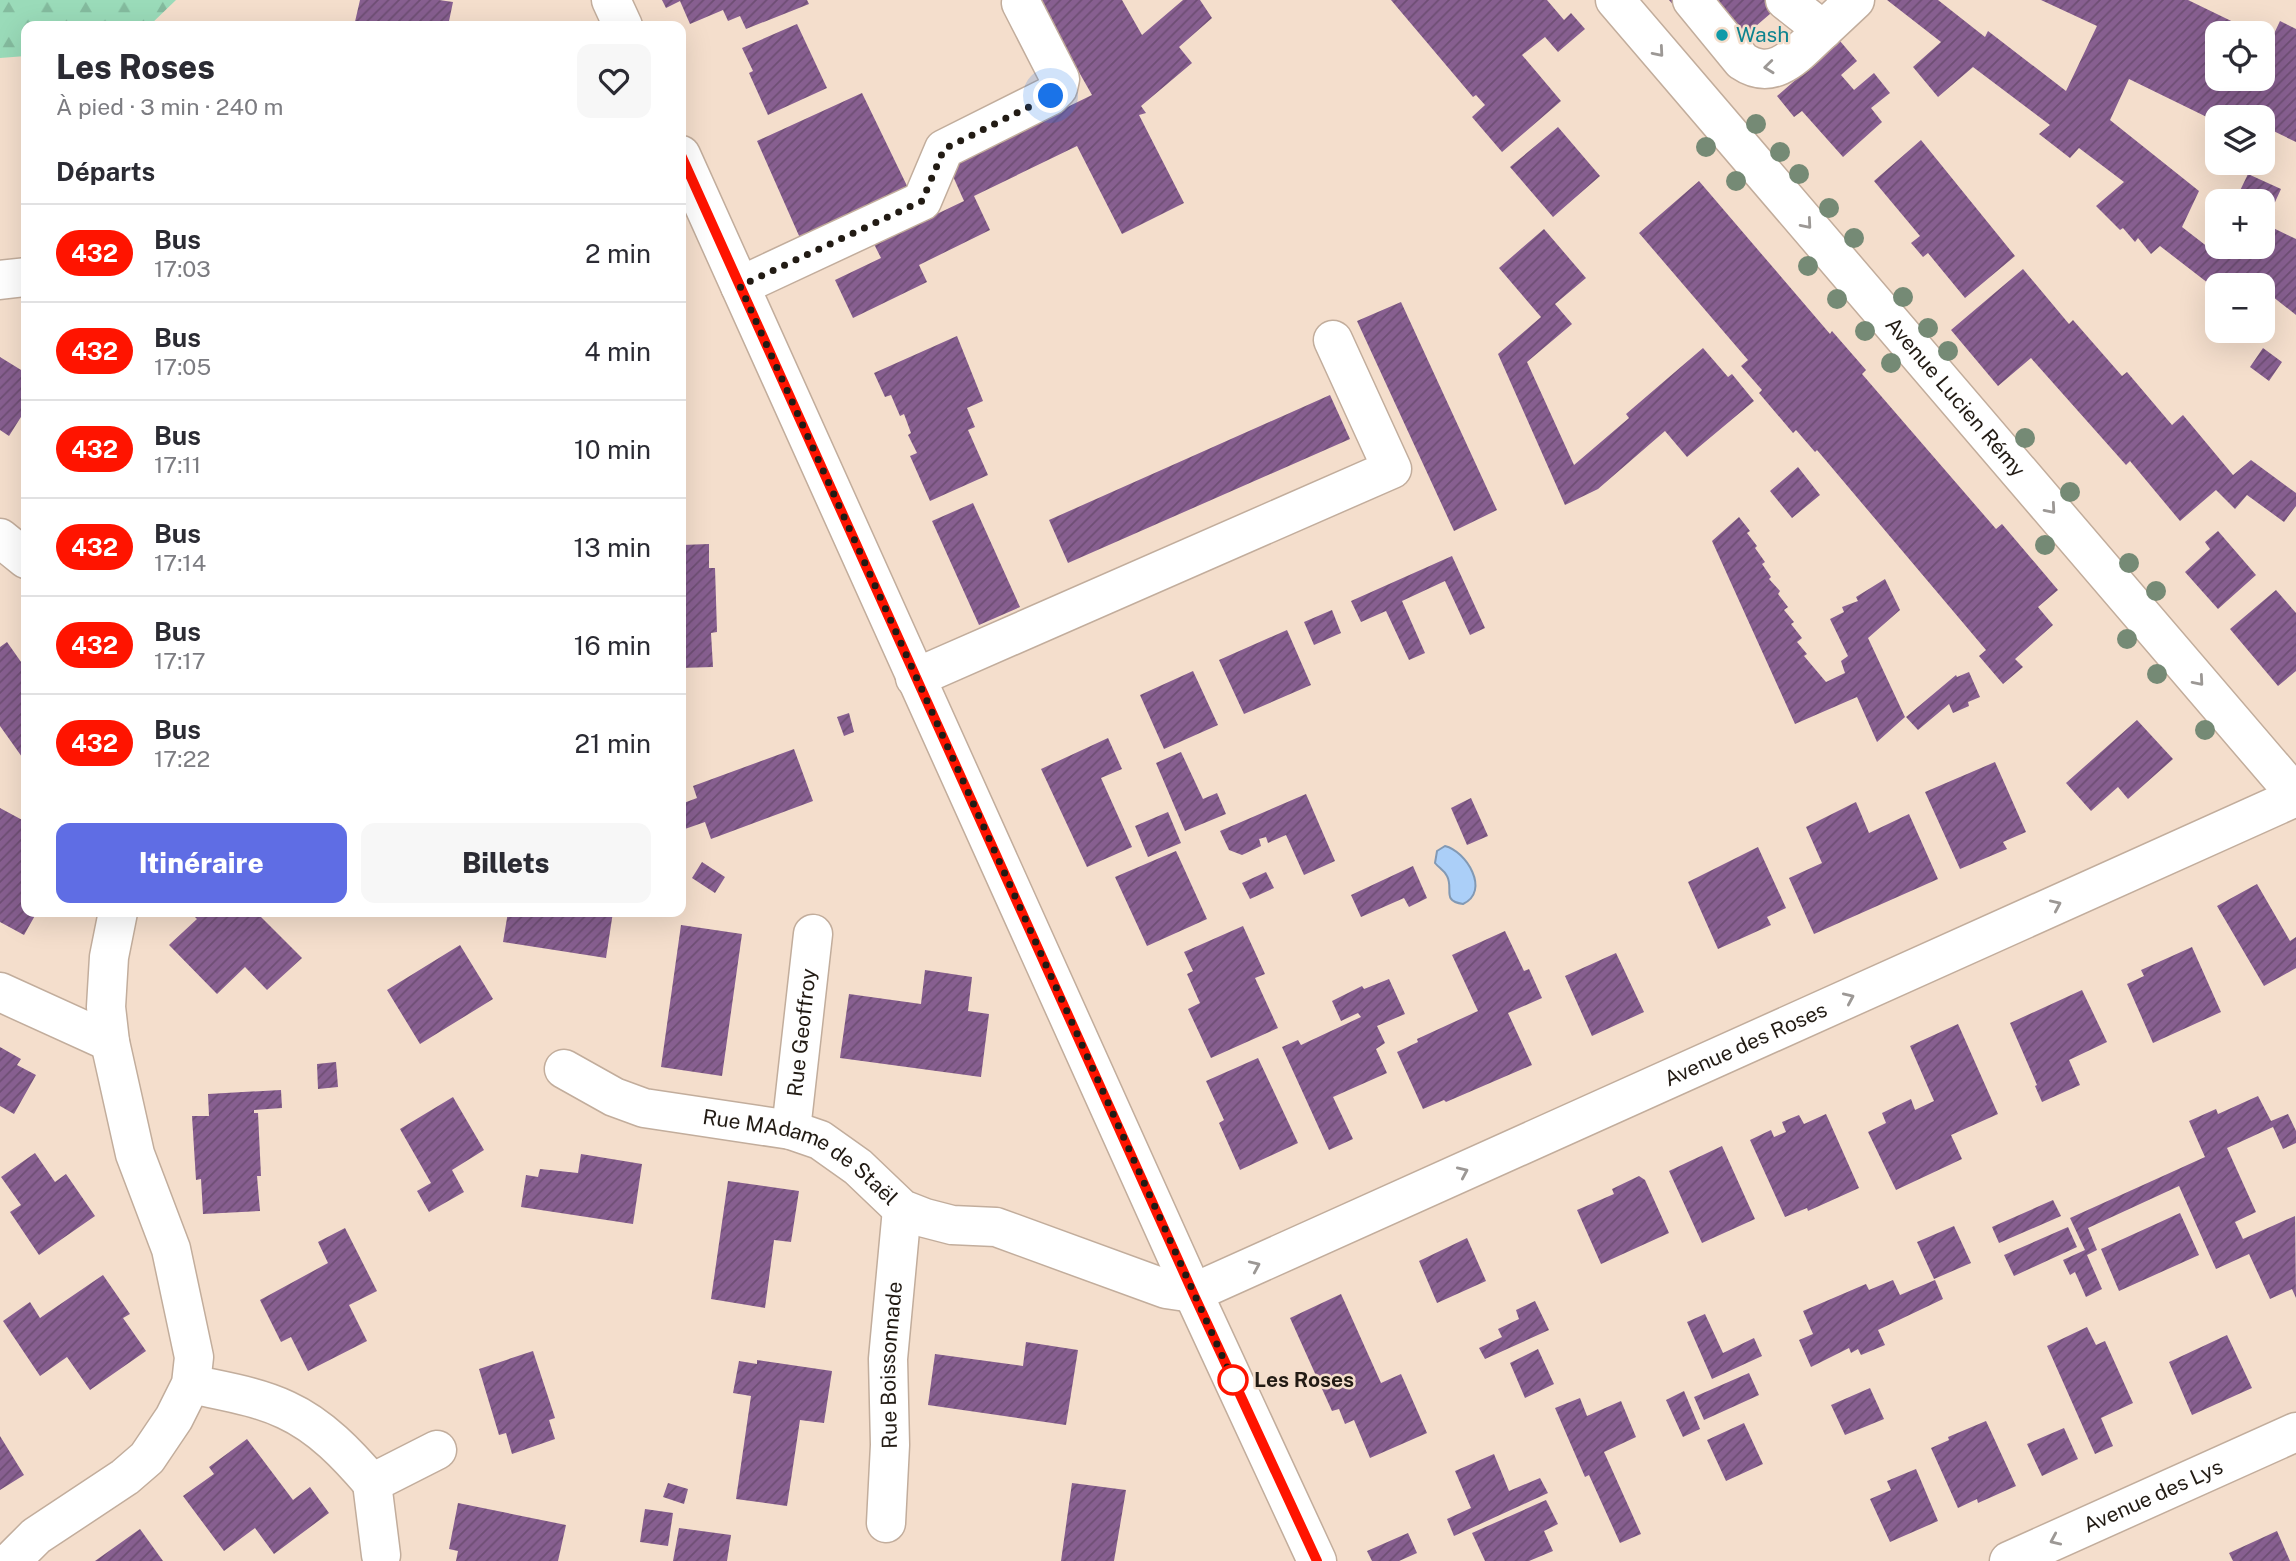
<!DOCTYPE html>
<html lang="fr">
<head>
<meta charset="utf-8">
<style>
  body { margin:0; font-family:"Public Sans",sans-serif; background:#f7f7f7; color:#2b2b33; height:100vh; display:flex; flex-direction:column; font-size:26px; white-space:nowrap }
  * { box-sizing:border-box; margin:0 }
  p { font-size:23px; color:#7c7c81 }
  .icon { flex:none; width:38px; height:38px; fill:none; stroke:currentColor; stroke-width:2; stroke-linecap:round; stroke-linejoin:round }
  .map { position:relative; flex:1; overflow:hidden }
  .drawer { position:absolute; left:21px; top:21px; width:665px; height:896px; display:flex; flex-direction:column; background:#fff; border-radius:14px; box-shadow:0 7px 28px #0002 }
  .drawer>* { flex:none }
  .badge { padding:0 14px; border-radius:23px; font-size:24px; line-height:46px }
  .controls { position:absolute; left:2205px; top:21px; display:grid; gap:14px }
  .controls a { display:grid; place-items:center; width:70px; height:70px; border-radius:14px; background:#fff; box-shadow:0 7px 28px #0002; font-size:35px }
  .you { position:absolute; width:35px; height:35px; margin:-18px; border:5px solid #fff; border-radius:50%; background:#1a73e8; box-shadow:0 0 0 10px #1a73e833 }
  .map>.badge { position:absolute; translate:-50% -50%; box-shadow:0 0 0 4px #fff }
  h2 { padding:0 35px; font-size:26px; line-height:63px }
  .round { display:grid; place-items:center; flex:none; width:74px; height:74px; border-radius:14px; background:#f7f7f7 }
  .summary { display:flex; align-items:center; justify-content:space-between; height:119px; padding:0 35px }
  h1 { font-size:33px; font-weight:800; line-height:52px }
  .button { display:flex; gap:14px; margin-top:auto; padding:14px 35px }
  .button a { flex:1; height:80px; border-radius:14px; background:#5f6de4; color:#fff; font-size:28px; font-weight:800; line-height:80px; text-align:center }
  .button a+a { background:#f7f7f7; color:#2b2b33 }
  ul { padding:0; list-style:none }
  li { display:flex; align-items:center; gap:21px; height:98px; padding:0 35px; border-top:2px solid #e1e1e2 }
  li div { flex:1 }
  li b { display:block; font-size:26px }
  li em { font-style:normal }
  li .badge { min-width:77px; font-weight:700; text-align:center }
  .map>svg:first-child { display:block }
</style>
</head>
<body>
<div class="map">
<svg width="2296" height="1561" viewBox="0 0 2296 1561">
  <defs>
    <pattern id="forest-firs" width="22" height="20" patternUnits="userSpaceOnUse" patternTransform="scale(1.75)"><rect width="22" height="20" fill="#9adbb9"/><path d="M5 1l3.5 6h-7zM16 11l3.5 6h-7z" fill="#84bb9e"/></pattern>
    <pattern id="building-hatch" width="6" height="6" patternUnits="userSpaceOnUse" patternTransform="scale(1.75)"><rect width="6" height="6" fill="#875f90"/><path d="M-1 1l2-2M0 6l6-6M5 7l2-2" fill="none" stroke="#6e4e74"/></pattern>
  </defs>
  <rect width="100%" height="100%" fill="#f4decc"/>
  <path fill="url(#forest-firs)" d="M0,0H176L149,26H26V56L0,58Z"/>
  <path fill="#abcff8" stroke="#8299b4" stroke-width="2" d="M1445,846C1466,851 1491,891 1463,904C1441,901 1454,889 1447,876C1444,870 1439,868 1435,863L1437,851Z"/>
  <path fill="url(#building-hatch)" d="M360,0H439L453,2L448,26H354Z
    M662,0H807L809,4L746,29L740,16L728,21L723,10L690,24L680,1L666,8Z
    M1038,0H1122L1142,35L1183,0H1200L1212,18L1179,47L1192,63L1141,106L1146,113L1139,115L1184,203L1122,234L1077,146L974,196L990,230L919,265L927,282L853,318L835,280L881,258L874,244L964,201L948,165L1092,95Z
    M1391,0H1547L1564,20L1571,13L1585,29L1558,52L1545,37L1522,55L1561,101L1502,152L1472,117L1485,105L1476,95L1473,97Z
    M1669,0H1786L1719,58Z
    M1887,0H1938L1985,37L1988,31L2066,91L2097,26L2041,0H2188L2256,33H2217V79H2263V36L2271,40L2280,21L2296,29V142L2263,126V117H2245L2236,113L2234,117H2217V122L2129,79L2110,120L2199,191L2182,227L2213,251L2217,241V247H2263V201H2235L2248,174L2281,189L2265,224L2296,239V315L2263,289V285H2258L2242,273L2229,285H2217V290L2160,246L2151,254L2138,238L2135,242L2123,228L2120,230L2096,206L2124,182L2079,148L2070,158L2039,134L2050,125L1973,67L1938,97L1913,67L1941,42Z
    M797,24L827,88L768,115L749,73L753,71L742,48Z
    M1840,41L1857,61L1841,75L1854,90L1874,73L1890,93L1871,108L1882,122L1843,157L1802,111L1794,117L1777,96Z
    M862,93L909,190L800,238L757,141Z
    M1558,127L1600,176L1553,217L1510,167Z
    M1921,140L2015,256L1965,298L1928,253L1923,257L1911,243L1920,236L1874,181Z
    M1699,181L1830,334L1832,331L1866,370L1862,374L1996,529L2002,524L2058,590L2038,607L2053,625L2015,659L2023,667L2003,684L1979,656L1986,650L1817,450L1815,452L1796,430L1793,433L1759,393L1762,390L1741,366L1748,360L1639,233Z
    M1544,229L1586,278L1555,304L1572,324L1527,362L1574,465L1629,418L1626,414L1703,348L1728,377L1732,374L1754,401L1687,457L1665,431L1598,489L1565,505L1498,354L1541,317L1499,268Z
    M2023,269L2069,324L2073,320L2122,376L2127,372L2172,425L2183,415L2233,475L2251,460L2296,493V506L2284,522L2247,495L2235,509L2216,490L2180,521L2130,461L2126,465L2031,358L1998,386L1951,330Z
    M1401,302L1497,510L1454,531L1357,321Z
    M957,336L983,401L967,408L975,427L968,430L988,475L930,501L910,456L917,453L908,435L911,433L904,414L900,416L891,395L885,397L874,373Z
    M2263,348L2282,362L2269,381L2250,367Z
    M0,357L26,373V409L9,436L0,430Z
    M1330,395L1350,439L1068,563L1049,520Z
    M1798,467L1820,495L1792,518L1770,491Z
    M973,503L1020,607L979,625L932,521Z
    M1739,517L1750,531L1747,533L1757,546L1755,548L1765,562L1762,564L1771,577L1769,579L1780,591L1778,594L1788,607L1784,610L1794,622L1791,624L1802,638L1797,642L1807,654L1804,656L1826,682L1845,673L1841,661L1848,656L1830,619L1844,612L1842,607L1858,601L1856,597L1885,579L1900,610L1868,638L1905,717L1877,742L1857,697L1795,724L1712,541Z
    M2218,531L2256,575L2218,609L2185,572L2210,549L2205,542Z
    M709,544V568H715L717,632L711,633L713,667L681,668V545Z
    M1452,556L1485,628L1470,635L1445,581L1402,601L1425,653L1409,660L1386,611L1361,622L1351,601Z
    M2276,590L2296,613V671L2278,686L2230,629Z
    M1332,610L1341,633L1314,645L1304,622Z
    M1287,630L1311,685L1244,714L1219,660Z
    M7,642L26,669V754L22,757L0,726V647Z
    M1193,671L1218,725L1164,749L1140,695Z
    M1969,672L1980,697L1968,702L1969,706L1953,713L1949,704L1918,730L1906,717L1956,675L1957,677Z
    M849,713L854,732L844,736L837,717Z
    M2137,720L2173,759L2128,799L2118,787L2091,811L2066,783Z
    M1108,738L1122,769L1101,778L1132,847L1087,867L1041,769Z
    M794,749L813,801L711,839L705,822L682,830L681,804L697,798L693,786Z
    M1181,752L1203,799L1217,793L1226,814L1185,831L1156,763Z
    M1995,762L2026,832L2003,842L2007,849L1960,869L1925,792Z
    M1306,794L1335,861L1304,875L1286,835L1268,843L1266,837L1259,839L1261,846L1242,855L1229,850L1220,831Z
    M1471,798L1488,836L1467,845L1451,808Z
    M1856,802L1869,833L1909,814L1938,879L1814,934L1789,878L1822,863L1806,827Z
    M0,808L26,822V848L21,857L26,860V912H37L24,935L0,922Z
    M1168,812L1181,843L1148,857L1135,826Z
    M1758,847L1786,908L1767,917L1771,925L1718,949L1688,882Z
    M1176,851L1207,919L1147,946L1115,877Z
    M702,862L725,877L715,893L692,878Z
    M1413,866L1427,898L1409,907L1404,898L1361,917L1351,895Z
    M1266,872L1274,888L1250,899L1242,883Z
    M2257,884L2290,941L2296,937V968L2264,986L2217,906Z
    M190,912H256L302,958L267,990L245,967L217,994L169,945L197,919Z
    M508,912H613L606,958L503,942Z
    M681,925L742,934L722,1076L661,1067Z
    M1243,926L1265,974L1255,978L1278,1028L1211,1058L1188,1009L1200,1003L1187,974L1193,971L1184,952Z
    M1505,931L1524,971L1529,969L1542,998L1508,1013L1532,1065L1446,1102L1444,1100L1423,1109L1397,1052L1418,1042L1417,1039L1478,1011L1452,955Z
    M460,945L493,999L420,1044L387,990Z
    M2192,947L2221,1012L2153,1043L2127,984L2144,976L2141,970Z
    M1616,953L1644,1012L1592,1036L1565,976Z
    M925,970L972,977L968,1011L989,1014L981,1077L840,1058L849,994L921,1004Z
    M1389,979L1405,1014L1377,1026L1385,1043L1376,1049L1387,1073L1333,1097L1353,1139L1329,1150L1282,1047L1298,1040L1301,1045L1361,1017L1358,1013L1341,1021L1332,1001L1362,986L1364,989Z
    M2082,990L2107,1042L2069,1060L2080,1085L2042,1102L2035,1086L2037,1085L2010,1023Z
    M1958,1024L1998,1114L1951,1135L1962,1159L1896,1190L1868,1132L1886,1123L1882,1113L1911,1099L1915,1110L1934,1101L1910,1046Z
    M0,1047L21,1059L17,1065L36,1075L14,1114L0,1106Z
    M1258,1058L1298,1143L1240,1170L1219,1123L1224,1120L1206,1081Z
    M336,1062L338,1087L318,1089L317,1064Z
    M281,1090L282,1108L254,1110V1113H258L261,1176H257L260,1211L203,1214L201,1179L196,1180L192,1116H209L208,1094Z
    M2258,1096L2271,1121L2288,1114L2296,1131V1143L2283,1149L2273,1127L2227,1148L2256,1212L2235,1222L2243,1239L2295,1216L2296,1298L2292,1289L2270,1299L2249,1254L2216,1269L2179,1186L2088,1228L2097,1250L2087,1255L2102,1289L2086,1297L2075,1272L2070,1275L2063,1260L2085,1250L2070,1218L2205,1157L2189,1121L2216,1109L2218,1114Z
    M453,1097L484,1150L452,1170L464,1192L429,1212L417,1191L431,1183L400,1129Z
    M1826,1114L1859,1188L1808,1211L1807,1208L1785,1217L1750,1140L1771,1130L1774,1137L1786,1132L1782,1122L1799,1115L1804,1124Z
    M1722,1146L1755,1219L1702,1243L1669,1171Z
    M35,1153L55,1182L66,1174L95,1216L39,1255L10,1212L21,1205L1,1177Z
    M581,1154L642,1164L633,1224L521,1207L526,1175L538,1177L540,1169L578,1173Z
    M1639,1176L1645,1180L1669,1233L1601,1264L1577,1210L1614,1194L1612,1189Z
    M728,1181L799,1191L791,1242L774,1240L765,1308L711,1299Z
    M2053,1200L2061,1216L1999,1243L1992,1227Z
    M2180,1213L2199,1255L2119,1291L2101,1249Z
    M1954,1226L1971,1263L1934,1279L1917,1242Z
    M2068,1227L2077,1247L2014,1276L2004,1255Z
    M345,1228L377,1291L349,1305L367,1341L308,1371L291,1337L281,1342L260,1300L328,1263L318,1242Z
    M1467,1238L1486,1281L1437,1303L1419,1261Z
    M103,1275L130,1314L123,1318L146,1351L90,1390L67,1357L40,1376L3,1321L30,1302L40,1318Z
    M1893,1280L1900,1295L1935,1280L1943,1299L1878,1330L1885,1345L1861,1355L1858,1349L1851,1353L1849,1348L1811,1367L1799,1340L1813,1334L1803,1311L1866,1284L1869,1290Z
    M1341,1294L1381,1383L1401,1374L1427,1433L1370,1458L1354,1420L1345,1424L1339,1409L1332,1411L1290,1318Z
    M1535,1301L1549,1330L1485,1359L1479,1348L1502,1337L1498,1329L1519,1319L1516,1310Z
    M1705,1314L1723,1353L1754,1338L1762,1356L1712,1379L1687,1322Z
    M2087,1327L2096,1345L2105,1341L2133,1403L2101,1418L2113,1446L2095,1454L2047,1346Z
    M2227,1335L2252,1388L2192,1415L2169,1362Z
    M1026,1342L1078,1350L1066,1425L928,1405L935,1354L1023,1366Z
    M1538,1349L1554,1384L1525,1398L1510,1363Z
    M533,1351L555,1418L549,1420L555,1439L512,1454L506,1433L499,1435L479,1369Z
    M757,1360L832,1371L824,1423L800,1420L787,1506L736,1499L751,1396L733,1393L739,1361L757,1364Z
    M1749,1373L1759,1395L1704,1420L1694,1397Z
    M1870,1388L1884,1419L1845,1435L1831,1405Z
    M1684,1391L1700,1429L1683,1437L1666,1400Z
    M1580,1398L1587,1416L1621,1401L1636,1437L1604,1452L1641,1534L1620,1543L1589,1475L1585,1477L1555,1408Z
    M1986,1421L2016,1486L1978,1503L1977,1499L1958,1508L1931,1448L1949,1440L1948,1437Z
    M1744,1423L1763,1464L1726,1481L1707,1440Z
    M2064,1428L2078,1459L2042,1476L2027,1444Z
    M0,1436L24,1475L0,1490Z
    M247,1439L293,1500L310,1487L329,1513L274,1554L255,1528L224,1551L183,1496L214,1474L209,1467Z
    M1494,1454L1509,1491L1540,1478L1548,1493L1454,1536L1447,1519L1471,1508L1455,1471Z
    M1916,1469L1938,1521L1890,1542L1870,1499L1891,1490L1887,1481Z
    M668,1483L688,1489L684,1504L663,1497Z
    M1072,1483L1126,1490L1114,1561H1061Z
    M1546,1500L1558,1524L1544,1531L1553,1551L1529,1561H1485L1472,1533Z
    M458,1503L566,1525L558,1561H456L458,1551L449,1549Z
    M645,1509L673,1513L668,1546L640,1542Z
    M679,1528L731,1535L727,1561H673Z
    M140,1529L163,1561H95Z
    M2277,1531L2290,1561H2233L2229,1553Z
    M1408,1533L1417,1553L1399,1561H1372L1367,1551Z"/>
  <g fill="none" stroke-linecap="round" stroke-linejoin="round">
    <g stroke="#c2ad9c" stroke-width="41">
      <g id="minor">
        <path d="M611,0L623,26"/>
        <path id="s1" d="M1615,0L2296,795"/>
        <path d="M1692,0L1742,61C1776,84 1799,51 1823,30"/>
        <path d="M1785,0L1823,30L1855,0"/>
        <path d="M681,155L1193,1293L1317,1561"/>
        <path d="M0,280L26,277"/>
        <path d="M740,286L922,201L944,149L1050,96L1058,88L1060,79L1021,3"/>
        <path d="M0,538L26,559"/>
        <path d="M915,678L1392,469L1333,340"/>
        <path d="M0,992L110,1042"/>
        <path id="s2" d="M564,1069L614,1097L644,1108L791,1130L820,1140L858,1167L902,1209L925,1218L952,1225L996,1227L1166,1289L1193,1293"/>
        <path id="s3" d="M791,1130L813,934"/>
        <path id="s4" d="M1193,1293L2296,797"/>
        <path d="M191,1384C222,1391 257,1396 286,1410C321,1426 348,1455 372,1483"/>
        <path id="s5" d="M886,1523L890,1445L888,1359L902,1209"/>
        <path d="M381,1555L372,1483L437,1450"/>
        <path d="M11,1561L36,1536L125,1477L147,1458L174,1418L191,1384L194,1357L171,1249L135,1154L110,1042L106,1007L109,957L118,912"/>
        <path id="s6" d="M2009,1561L2296,1432"/>
      </g>
    </g>
    <use href="#minor" stroke="#fff" stroke-width="38"/>
  </g>
  <g fill="#758a75">
    <circle cx="1756" cy="124" r="10"/>
    <circle cx="1706" cy="147" r="10"/>
    <circle cx="1780" cy="152" r="10"/>
    <circle cx="1799" cy="174" r="10"/>
    <circle cx="1736" cy="181" r="10"/>
    <circle cx="1829" cy="208" r="10"/>
    <circle cx="1854" cy="238" r="10"/>
    <circle cx="1808" cy="266" r="10"/>
    <circle cx="1903" cy="297" r="10"/>
    <circle cx="1837" cy="299" r="10"/>
    <circle cx="1928" cy="328" r="10"/>
    <circle cx="1865" cy="331" r="10"/>
    <circle cx="1948" cy="351" r="10"/>
    <circle cx="1891" cy="363" r="10"/>
    <circle cx="2025" cy="438" r="10"/>
    <circle cx="2070" cy="492" r="10"/>
    <circle cx="2045" cy="545" r="10"/>
    <circle cx="2129" cy="563" r="10"/>
    <circle cx="2156" cy="591" r="10"/>
    <circle cx="2127" cy="639" r="10"/>
    <circle cx="2157" cy="674" r="10"/>
    <circle cx="2205" cy="730" r="10"/>
  </g>
  <defs><path id="oneway-chevron" d="M-2-3.5L2.5 0L-2 3.5" fill="none" stroke-width="1.6" stroke-linecap="round" stroke-linejoin="round" transform="scale(1.75)"/></defs>
  <g stroke="#9c9895">
    <use href="#oneway-chevron" transform="translate(1659 52) rotate(49)"/>
    <use href="#oneway-chevron" transform="translate(1769 67) rotate(174)"/>
    <use href="#oneway-chevron" transform="translate(1807 224) rotate(49)"/>
    <use href="#oneway-chevron" transform="translate(2051 509) rotate(49)"/>
    <use href="#oneway-chevron" transform="translate(2199 681) rotate(49)"/>
    <use href="#oneway-chevron" transform="translate(2056 905) rotate(-24)"/>
    <use href="#oneway-chevron" transform="translate(1849 998) rotate(-24)"/>
    <use href="#oneway-chevron" transform="translate(1463 1172) rotate(-24)"/>
    <use href="#oneway-chevron" transform="translate(1255 1266) rotate(-24)"/>
    <use href="#oneway-chevron" transform="translate(2055 1540) rotate(156)"/>
  </g>
  <g fill="none" stroke-linecap="round" stroke-linejoin="round">
    <g stroke="#fff" stroke-width="16">
      <path id="line" d="M681,155L1193,1293L1317,1561"/>
    </g>
    <use href="#line" stroke="#ff1400" stroke-width="10"/>
    <path stroke="#221b14" stroke-width="7" stroke-dasharray="0 12.6" d="M1051,96L944,149L922,201L740,286L1238,1391L1233,1380"/>
  </g>
  <circle fill="#0f9aa8" stroke="#f4decc" stroke-width="2.5" cx="1722" cy="35" r="7"/>
  <circle fill="#fff" stroke="#ff1400" stroke-width="3.5" cx="1233" cy="1380" r="14"/>
  <g text-anchor="middle" stroke-width="5" stroke-linejoin="round" paint-order="stroke">
    <g font-size="21" fill="#0d838f" stroke="#f4decc" text-anchor="start">
      <text x="1736" y="42">Wash</text>
    </g>
    <g font-size="21" fill="#221b14" stroke="#f4decc">
      <text dy="7" stroke="none"><textPath href="#s1" startOffset="523">Avenue Lucien Rémy</textPath></text>
      <text dy="7" stroke="none"><textPath href="#s3" startOffset="98">Rue Geoffroy</textPath></text>
      <text dy="7" stroke="none"><textPath href="#s4" startOffset="606">Avenue des Roses</textPath></text>
      <text dy="7" stroke="none"><textPath href="#s2" startOffset="257">Rue MAdame de Staël</textPath></text>
      <text dy="7" stroke="none"><textPath href="#s5" startOffset="158">Rue Boissonnade</textPath></text>
      <text dy="7" stroke="none"><textPath href="#s6" startOffset="158">Avenue des Lys</textPath></text>
    </g>
    <g font-size="21" font-weight="bold" fill="#221b14" stroke="#f4decc" text-anchor="start">
      <text x="1254" y="1387">Les Roses</text>
    </g>
  </g>
</svg>
<div class="controls">
<a><svg class="icon" aria-label="locate" viewBox="0 0 24 24"><circle cx="12" cy="12" r="6"/><path d="M12 2v4M12 18v4M2 12h4M18 12h4"/></svg></a>
<a><svg class="icon" aria-label="layers" viewBox="0 0 24 24"><path d="M12 4l9 5-9 5-9-5zM3 14l9 5 9-5"/></svg></a>
<a>+</a>
<a>−</a>
</div>
<div class="you" style="left:1051px;top:96px"></div>
<section class="drawer">
<div class="summary"><div><h1>Les Roses</h1><p>À pied · 3 min · 240 m</p></div><a class="round"><svg class="icon" aria-label="heart" viewBox="0 0 24 24"><path d="M12 20l-8-8c-3-5 5-10 8-4 3-6 11-1 8 4z"/></svg></a></div>
<h2>Départs</h2>
<ul>
<li><span class="badge" style="background:#ff1400;color:#fff">432</span><div><b>Bus</b><p>17:03</p></div><em>2 min</em></li>
<li><span class="badge" style="background:#ff1400;color:#fff">432</span><div><b>Bus</b><p>17:05</p></div><em>4 min</em></li>
<li><span class="badge" style="background:#ff1400;color:#fff">432</span><div><b>Bus</b><p>17:11</p></div><em>10 min</em></li>
<li><span class="badge" style="background:#ff1400;color:#fff">432</span><div><b>Bus</b><p>17:14</p></div><em>13 min</em></li>
<li><span class="badge" style="background:#ff1400;color:#fff">432</span><div><b>Bus</b><p>17:17</p></div><em>16 min</em></li>
<li><span class="badge" style="background:#ff1400;color:#fff">432</span><div><b>Bus</b><p>17:22</p></div><em>21 min</em></li>
</ul>
<div class="button"><a>Itinéraire</a><a>Billets</a></div>
</section>
</div>
</body>
</html>
